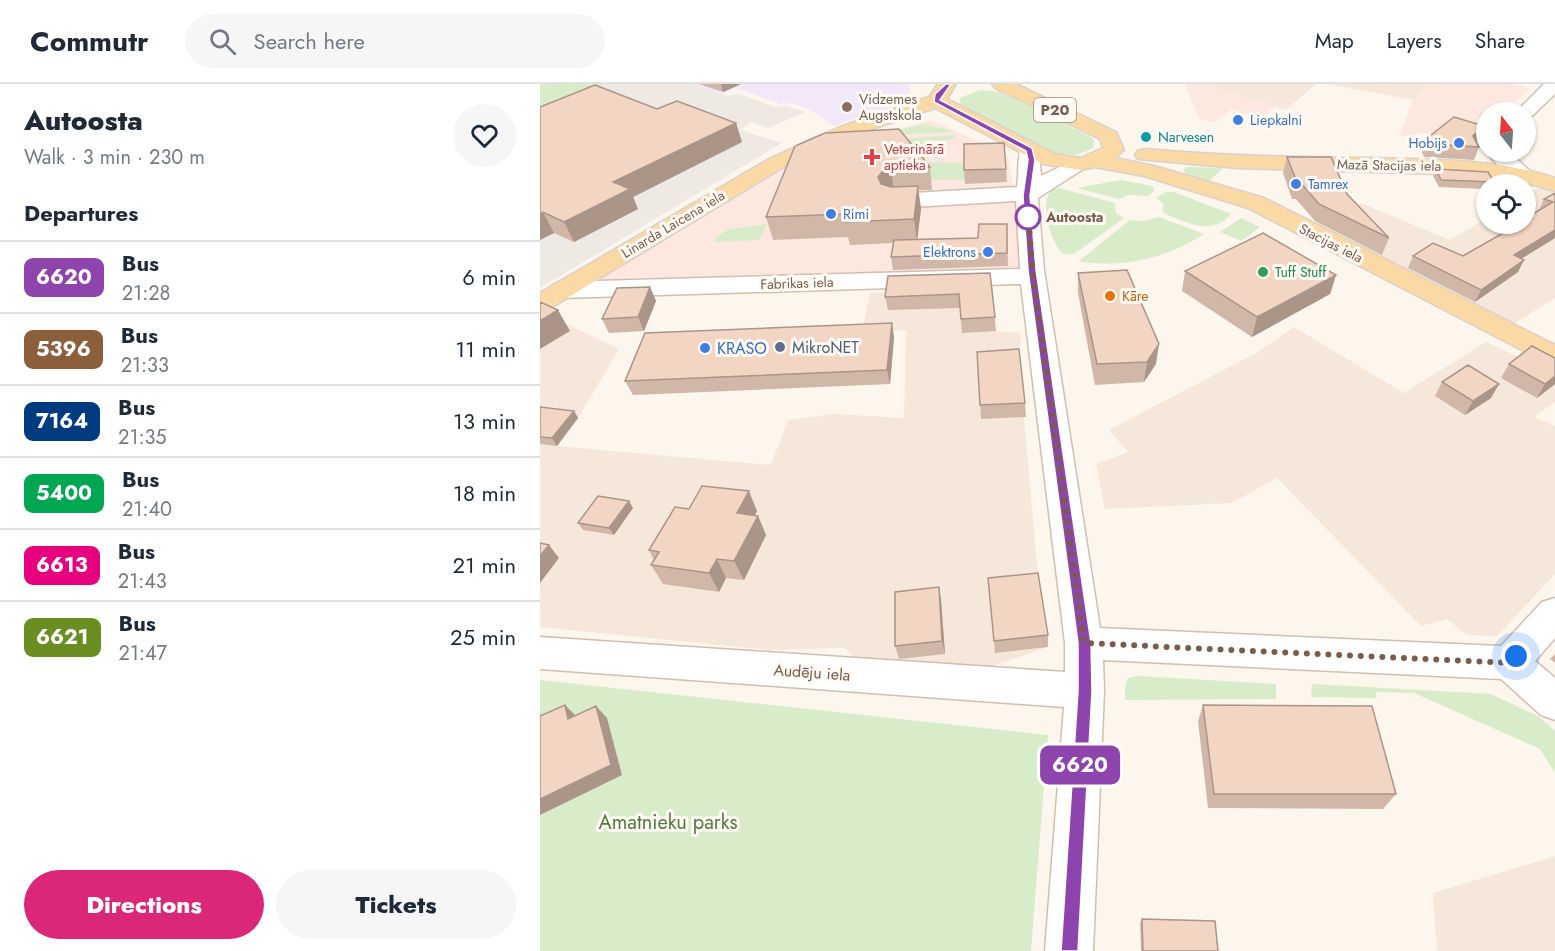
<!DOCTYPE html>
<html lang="en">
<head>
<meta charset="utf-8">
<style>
  body { margin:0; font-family:Jost,sans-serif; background:#f6f6f7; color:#1f2937; height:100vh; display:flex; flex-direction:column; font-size:22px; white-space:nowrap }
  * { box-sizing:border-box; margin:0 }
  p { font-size:20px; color:#747a83 }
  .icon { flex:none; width:33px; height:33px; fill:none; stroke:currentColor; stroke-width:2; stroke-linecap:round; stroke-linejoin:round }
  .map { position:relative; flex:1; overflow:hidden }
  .details { display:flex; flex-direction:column; background:#fff; width:540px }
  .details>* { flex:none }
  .badge { padding:0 12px; border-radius:9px; font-size:21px; line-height:39px }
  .needle { width:39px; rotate:343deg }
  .fabs { position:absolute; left:936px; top:18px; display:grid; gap:12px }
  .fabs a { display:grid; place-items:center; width:60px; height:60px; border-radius:50%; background:#fff; box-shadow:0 2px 4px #0004; font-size:30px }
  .you { position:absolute; width:30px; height:30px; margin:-15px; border:4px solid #fff; border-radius:50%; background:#1a73e8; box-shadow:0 0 0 9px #1a73e833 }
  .map>.badge { position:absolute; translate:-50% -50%; box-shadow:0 0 0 3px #fff }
  h2 { padding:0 24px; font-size:22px; line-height:54px }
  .round { display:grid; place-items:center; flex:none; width:63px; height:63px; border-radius:32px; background:#f6f6f7 }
  .summary { display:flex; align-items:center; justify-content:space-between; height:102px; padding:0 24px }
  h1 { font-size:28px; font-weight:800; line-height:45px }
  .cta { display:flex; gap:12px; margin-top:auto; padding:12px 24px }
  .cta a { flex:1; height:69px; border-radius:36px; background:#db2777; color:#fff; font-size:24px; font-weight:800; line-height:69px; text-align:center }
  .cta a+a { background:#f6f6f7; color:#1f2937 }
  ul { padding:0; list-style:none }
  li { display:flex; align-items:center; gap:18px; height:72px; padding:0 24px; border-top:2px solid #e0e1e3 }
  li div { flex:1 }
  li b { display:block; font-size:22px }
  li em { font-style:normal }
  li .badge { min-width:66px; font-weight:700; text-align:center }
  header { display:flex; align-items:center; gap:36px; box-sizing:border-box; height:84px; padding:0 30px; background:#fff; border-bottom:2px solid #e0e1e3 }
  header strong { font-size:28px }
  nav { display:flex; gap:33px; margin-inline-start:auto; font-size:21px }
  .search { width:420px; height:54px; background:#f6f6f7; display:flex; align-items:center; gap:15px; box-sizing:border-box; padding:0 21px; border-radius:33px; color:#747a83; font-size:22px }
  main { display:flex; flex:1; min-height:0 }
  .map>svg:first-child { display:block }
</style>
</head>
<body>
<header>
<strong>Commutr</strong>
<div class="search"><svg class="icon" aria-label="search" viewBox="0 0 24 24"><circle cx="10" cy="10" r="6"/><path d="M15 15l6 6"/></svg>Search here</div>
<nav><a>Map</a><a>Layers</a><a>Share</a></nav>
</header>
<main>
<section class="details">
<div class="summary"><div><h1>Autoosta</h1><p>Walk · 3 min · 230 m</p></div><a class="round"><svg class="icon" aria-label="heart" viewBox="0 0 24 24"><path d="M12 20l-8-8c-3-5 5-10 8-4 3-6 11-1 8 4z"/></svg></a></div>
<h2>Departures</h2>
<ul>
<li><span class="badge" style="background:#8e44ad;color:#fff">6620</span><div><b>Bus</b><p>21:28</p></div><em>6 min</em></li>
<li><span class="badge" style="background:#8b5e3c;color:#fff">5396</span><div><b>Bus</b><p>21:33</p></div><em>11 min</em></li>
<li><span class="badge" style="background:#003b80;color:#fff">7164</span><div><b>Bus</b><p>21:35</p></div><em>13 min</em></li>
<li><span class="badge" style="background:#00a651;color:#fff">5400</span><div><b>Bus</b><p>21:40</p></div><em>18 min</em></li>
<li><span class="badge" style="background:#e6007e;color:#fff">6613</span><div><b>Bus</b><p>21:43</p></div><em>21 min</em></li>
<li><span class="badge" style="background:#6b8e23;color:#fff">6621</span><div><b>Bus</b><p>21:47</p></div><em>25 min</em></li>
</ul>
<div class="cta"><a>Directions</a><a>Tickets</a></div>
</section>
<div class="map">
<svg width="1015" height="867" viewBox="0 0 1015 867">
  <rect width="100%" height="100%" fill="#fdf6ec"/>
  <path fill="#f5e8da" d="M661,0H776L746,26Z
    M787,0H891L873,16Z
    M1000,103L1015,109V214L972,241L770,139L809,134L821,119L910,156L946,135V140H986V111Z
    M453,203L456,247L481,249L479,279L499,502L508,563L453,582L319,578L305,564L229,566L0,543V238L10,232L79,265L38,334L17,362L231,381L248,336L295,330L364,334L366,246L322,248L330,209Z
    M754,243L864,309L946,258L1015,290V318L994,333L1015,342V490L957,552L927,551L907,535L881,542L737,394L692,419L565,425L556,380L588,368L569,346L716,269Z
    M1015,772V867H897L893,809Z"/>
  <path fill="#fde8e0" d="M645,0H661L735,23L720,34L691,26L676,38L660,36Z
    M891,0H974L990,5L966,28H946V47L941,53L915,45L888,54L887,50L876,49L877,53L859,52L873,16Z
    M392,36L468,72L487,194L38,201L258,74Z"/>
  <path fill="#efe9e4" d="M64,0H153L187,12L200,10L235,23L247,22L265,28L228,44L212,38L200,46L242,59L0,204V27Z"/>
  <path fill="#f3e8fa" d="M153,0H371L367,18L293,42L270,26L251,19L241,20L195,4L182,10Z"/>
  <path fill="#d8ecc9" d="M0,0H64L0,27Z
    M440,6L460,8L549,52L554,56L553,64L537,71L512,69L420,20V14Z
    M384,40L416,48L338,51Z
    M417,51L411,56L383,57L386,78L425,79V96L368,95L337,56Z
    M648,83L683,84L670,97L645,89L644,85Z
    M581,96L612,102L615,106L608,112L588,111L579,115L537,104Z
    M519,104L575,119L576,129L584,134L534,170H524C512,162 502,125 508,112C510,106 514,105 519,104Z
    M626,108H634L691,130C671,153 647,138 623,129V119L616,114Z
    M619,133L664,150C628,174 581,185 539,177L590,136L603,137Z
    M701,134L720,143L701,157L680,148Z
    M227,140L219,156L174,158L175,154L189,145Z
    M597,592L736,600V615L585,616V603L588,594Z
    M0,596L508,651L491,867H0Z
    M772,600L951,610L998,632L1015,647V689L1000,665L874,609L835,608L837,614L771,613Z"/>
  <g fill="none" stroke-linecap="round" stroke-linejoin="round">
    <g stroke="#d1beb0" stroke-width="3">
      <path id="minor" d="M1004,0H1015V10L992,32L986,34V28H976Z
        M489,60L496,62L499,66L501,92L534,76H548L551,80L498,114L504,186L560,544L961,562L1002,518L1015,514V554L995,577L1015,594V636L1001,631L961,595L563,576L564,607L553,867H505L524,623L0,585V553L525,588V559L481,200L22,214L13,211L9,206L13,201L22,198L480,185L476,117L355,124L347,122L344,117L347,112L355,110L477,103C479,93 477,69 482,62Z
        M947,68H969L993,90L990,95C973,99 956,81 947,68Z"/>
    </g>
    <g stroke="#dad1cd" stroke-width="3">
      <path id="major" d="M398,0H416L407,15L515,70L541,74L563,64L560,55L455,4L452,0H476L576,48L584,66L575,74L614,82L724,114L1015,261V281L1005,278L708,124L604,92L555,83L541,86L503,80L395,24L314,51L245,82L9,225L0,228V209L231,74L300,43L389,13Z
        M605,65C680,72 754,73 829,74C891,76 955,74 1015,94V107L975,96L935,91L698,84L598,75L595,71L598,67Z"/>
    </g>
    <use href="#minor" fill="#fff" fill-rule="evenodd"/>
    <use href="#major" fill="#fbd9a5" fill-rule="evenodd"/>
  </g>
  <path fill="#d1b7a8" d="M159,0H201L183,8Z
    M0,23L202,58L93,113L98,125L34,158L14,149L0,156Z
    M944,42L939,54L936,57L939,63L934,76L884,73L882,68L886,55Z
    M285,49L390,83L392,106H378L381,125L377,155L438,154L467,140L468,182L353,186L351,173L353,159L310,161L308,153L233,156L226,133Z
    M464,59L467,98L425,100L424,86Z
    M747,73L807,110L849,154L842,171L775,137L756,115H752L743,89Z
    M896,85L954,98L953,100H946V105L899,103L893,92Z
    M1015,109V154L982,174L978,188L935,218L868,184L873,172H923L975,142L977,140H986L999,126L1004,115Z
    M645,187L796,191L790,210L712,253L642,207Z
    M450,189L456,247L422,249L420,224L348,226L345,213Z
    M538,189L616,280L604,298L555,301L538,209Z
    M110,203L116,217L104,247L69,249L62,235Z
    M354,253L350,300L93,311L85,297Z
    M437,268L485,319L486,333L441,335Z
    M969,280L1015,300L997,314L961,294Z
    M902,298L951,314L925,331L895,312Z
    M0,323L34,327L38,334L17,362L0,360Z
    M93,424L74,451L43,446L38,439Z
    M149,425L217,427L215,432H218L226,451L204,496L186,494L179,508L123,500L111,481L114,476L109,466Z
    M448,494L508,551V563L455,569Z
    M399,503L401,516L405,570L359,575L355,562Z
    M1015,570V579L1010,575Z
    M663,621L856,710L843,725L668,724L658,637Z
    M602,835L678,867H601L600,839Z"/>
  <path fill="#aa9588" d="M181,0H201L183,8Z
    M196,39L202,58L93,113L98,125L34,158L24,138L73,98Z
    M944,42L939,54L930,63L933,52Z
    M351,85L354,108L342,116L338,93L343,87Z
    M378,102L381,125L377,158L374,135Z
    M3,128L14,149L0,156V130Z
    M1015,146V154L968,183L974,171Z
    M984,176L978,188L935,218L941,206Z
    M796,191L790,210L712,253L717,233Z
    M110,203L116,217L104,247L98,233Z
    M18,226L30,247L0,265V237Z
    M352,239L354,253L350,300L347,286Z
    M619,260L616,280L604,298L607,278Z
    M1015,292V300L997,314L1005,300Z
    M959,300L951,314L925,331L933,317Z
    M34,327L38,334L17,362L12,354Z
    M209,407L217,427L206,449L197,429Z
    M89,417L93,424L74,451L69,444Z
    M218,432L226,451L204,496L194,477Z
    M9,461L19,474L0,499V472Z
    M177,475L186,494L179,508L169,489Z
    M399,503L401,516L405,570L402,557Z
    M25,621L36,632L28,635Z
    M56,622L67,634L82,691L0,731V715Z"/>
  <path fill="#f3d5c3" stroke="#aa9588" stroke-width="1.5" d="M55,1L117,25L137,17L196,39L73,98L90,105L24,138L3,128L0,130V23Z
    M914,33L944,42L933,52L939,63L889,60L886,55Z
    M359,45L390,83L351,85L343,87L338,93L341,100L351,103L378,102L374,135L305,138L307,130L226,133L255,62L285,49Z
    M464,59L466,85L424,86V60Z
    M747,73H791L807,110L849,154L779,120L760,98H757Z
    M896,85L948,88L954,98L901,96Z
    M1015,109V146L974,171L984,176L941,206L873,172L893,159L923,172L979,140H986V134L1013,118L1004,115Z
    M439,140H467V169L351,173L354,156L438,154Z
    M723,149L796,191L717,233L645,187Z
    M587,186L619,260L607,278L557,280L538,189Z
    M450,189L455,233L421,235L419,210L345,213L348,192Z
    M110,203L98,233L62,235L77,204Z
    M0,218L18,226L0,237Z
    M352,239L347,286L85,297L105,249Z
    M992,262L1015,274V292L1005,300L969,280Z
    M479,265L485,319L440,321L437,268Z
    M928,281L959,300L933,317L902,298Z
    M0,323L34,327L12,354L0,353Z
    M162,402L209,407L197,429L218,432L194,477L177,475L169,489L111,481L119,468L109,466L135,423L149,425Z
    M58,412L89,417L69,444L38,439Z
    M0,459L9,461L0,472Z
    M498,489L508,551L454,557L448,494Z
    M399,503L402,557L355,562V508Z
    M25,621L28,635L56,622L71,681L0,715V632Z
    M663,621L832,622L856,710H674Z
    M602,835L675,837L678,867H603Z"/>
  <path fill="#8e44ad" stroke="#fff" stroke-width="1.5" d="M406,0H411L400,16L492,64L495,76L490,112L496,186L551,559L552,607L538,867H521L538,607V559L488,186L483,112L488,76L486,67L394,18L395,10Z"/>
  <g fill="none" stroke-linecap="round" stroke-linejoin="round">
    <path stroke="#7a5c4d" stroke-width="6" stroke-dasharray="0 10.8" d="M488,133V130L493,192L544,559L969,579L976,572"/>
  </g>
  <circle fill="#8d6e63" stroke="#fffaf3" stroke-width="2" cx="307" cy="23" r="6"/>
  <g fill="#3f7fe0" stroke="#fffaf3" stroke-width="2">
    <circle cx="698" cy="36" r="6"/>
    <circle cx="919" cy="59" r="6"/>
    <circle cx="756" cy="100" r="6"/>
    <circle cx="291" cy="130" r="6"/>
    <circle cx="448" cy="168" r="6"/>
    <circle cx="165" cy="264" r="6"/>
  </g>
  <circle fill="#0f9aa8" stroke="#fffaf3" stroke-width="2" cx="606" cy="53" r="6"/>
  <path fill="#e0444e" stroke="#fffaf3" stroke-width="2" d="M329 64h6v6h6v6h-6v6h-6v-6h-6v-6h6z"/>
  <circle fill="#fff" stroke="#8e44ad" stroke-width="3" cx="488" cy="133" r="12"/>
  <circle fill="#2e9e5b" stroke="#fffaf3" stroke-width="2" cx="723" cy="188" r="6"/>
  <circle fill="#e8710a" stroke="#fffaf3" stroke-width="2" cx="570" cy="212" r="6"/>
  <circle fill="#5c6f8a" stroke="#fffaf3" stroke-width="2" cx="240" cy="263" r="6"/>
  <g text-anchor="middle" stroke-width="6" stroke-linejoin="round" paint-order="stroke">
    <g font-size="14" fill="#785e54" stroke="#fffaf3" text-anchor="start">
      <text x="319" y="20">Vidzemes<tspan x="319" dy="16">Augstskola</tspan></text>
    </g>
    <g font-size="14" fill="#366cbe" stroke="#fffaf3" text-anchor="start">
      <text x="710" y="41">Liepkalni</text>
      <text x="907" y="64" text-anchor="end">Hobijs</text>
      <text x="768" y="105">Tamrex</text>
      <text x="303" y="135">Rimi</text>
      <text x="436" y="173" text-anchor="end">Elektrons</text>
    </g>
    <g font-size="14" fill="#0d838f" stroke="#fffaf3" text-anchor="start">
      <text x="618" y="58">Narvesen</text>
    </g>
    <g font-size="14" fill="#be3a42" stroke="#fffaf3" text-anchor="start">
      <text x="344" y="70">Veterinārā<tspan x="344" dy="16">aptieka</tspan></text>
    </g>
    <g font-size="14" fill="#7a5c4d" stroke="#fffaf3">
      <text transform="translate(849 81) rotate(1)" y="5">Mazā Stacijas iela</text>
      <text transform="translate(133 140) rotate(-31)" y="5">Linarda Laicena iela</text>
      <text transform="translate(791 159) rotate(27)" y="5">Stacijas iela</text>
      <text transform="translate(257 199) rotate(-2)" y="5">Fabrikas iela</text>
    </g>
    <g font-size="14" font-weight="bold" fill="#7a5c4d" stroke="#fffaf3" text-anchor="start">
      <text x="506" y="138">Autoosta</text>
    </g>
    <g font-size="14" fill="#27864d" stroke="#fffaf3" text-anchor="start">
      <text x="735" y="193">Tuff Stuff</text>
    </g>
    <g font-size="14" fill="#c56008" stroke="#fffaf3" text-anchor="start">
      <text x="582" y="217">Kāre</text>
    </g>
    <rect fill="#fffaf3" stroke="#a28b7f" stroke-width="1.5" x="494" y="14" width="42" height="24" rx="4.5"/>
    <g font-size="15" font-weight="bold" fill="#7a5c4d">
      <text x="515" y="31">P20</text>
    </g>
    <g font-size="16" fill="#4e5e75" stroke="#fffaf3" text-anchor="start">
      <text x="252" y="269">MikroNET</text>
    </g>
    <g font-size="16" fill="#366cbe" stroke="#fffaf3" text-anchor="start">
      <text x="177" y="270">KRASO</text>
    </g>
    <g font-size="16" fill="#7a5c4d" stroke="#fffaf3">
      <text transform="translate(272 588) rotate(4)" y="6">Audēju iela</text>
    </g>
    <g font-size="20" fill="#537a41" stroke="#fffaf3">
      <text x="128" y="745">Amatnieku parks</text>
    </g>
  </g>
</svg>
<div class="fabs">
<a><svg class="needle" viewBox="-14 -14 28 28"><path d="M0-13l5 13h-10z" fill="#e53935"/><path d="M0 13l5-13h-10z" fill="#747a83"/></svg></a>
<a><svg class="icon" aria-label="locate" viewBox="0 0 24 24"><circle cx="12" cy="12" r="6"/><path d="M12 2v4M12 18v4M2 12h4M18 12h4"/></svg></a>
</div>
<div class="you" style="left:976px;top:572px"></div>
<b class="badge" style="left:540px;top:681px;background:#8e44ad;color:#fff">6620</b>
</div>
</main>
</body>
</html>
